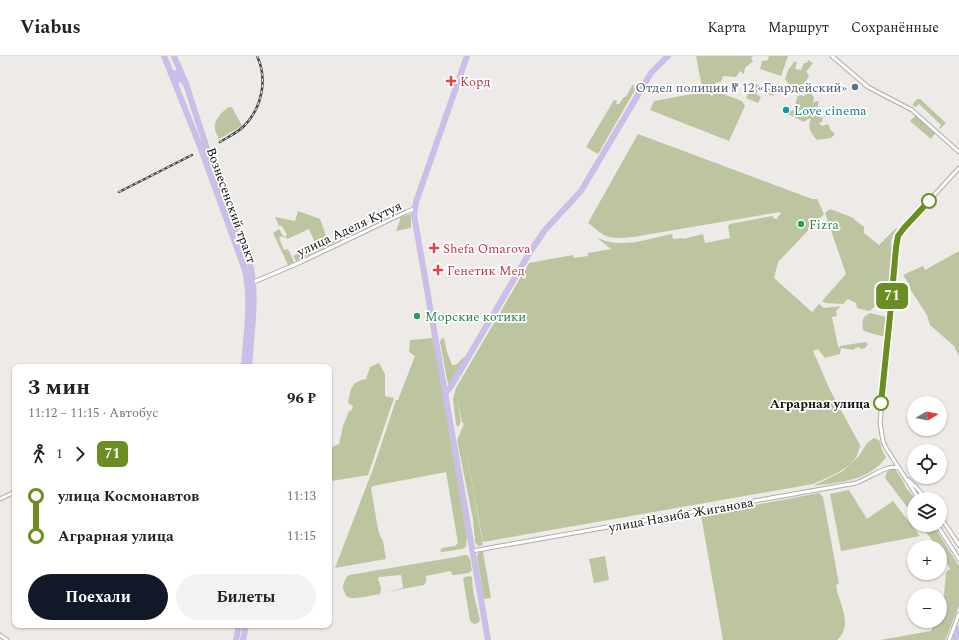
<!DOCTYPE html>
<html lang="ru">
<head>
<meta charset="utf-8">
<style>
  body { margin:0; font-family:Spectral,serif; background:#f2f2f2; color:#222; height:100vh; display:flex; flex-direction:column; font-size:15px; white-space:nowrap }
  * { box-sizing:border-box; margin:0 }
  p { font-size:13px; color:#767676 }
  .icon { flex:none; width:22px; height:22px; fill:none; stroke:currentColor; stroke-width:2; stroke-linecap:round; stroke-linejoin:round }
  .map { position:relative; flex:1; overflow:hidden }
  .drawer { position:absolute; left:12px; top:308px; width:320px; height:264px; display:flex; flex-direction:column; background:#fff; border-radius:8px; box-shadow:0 1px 3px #0004 }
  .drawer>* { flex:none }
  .badge { padding:0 8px; border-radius:6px; font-size:14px; line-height:26px }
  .needle { width:26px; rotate:80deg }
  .tools { position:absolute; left:907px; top:340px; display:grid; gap:8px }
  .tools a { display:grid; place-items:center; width:40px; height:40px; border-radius:50%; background:#fff; box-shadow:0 1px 3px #0004; font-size:20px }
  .map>.badge { position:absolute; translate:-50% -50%; box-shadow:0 0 0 2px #fff }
  .legs { display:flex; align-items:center; gap:6px; height:44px; padding:0 16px; font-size:13px }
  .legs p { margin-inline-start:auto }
  .headline { display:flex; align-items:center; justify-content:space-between; height:68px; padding:0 16px }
  h1 { font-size:22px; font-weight:700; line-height:30px }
  .button { display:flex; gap:8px; margin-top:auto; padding:8px 16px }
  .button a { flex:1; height:46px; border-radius:24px; background:#111827; color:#fff; font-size:16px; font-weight:700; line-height:46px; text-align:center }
  .button a+a { background:#f2f2f2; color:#222 }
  ul { padding:0 16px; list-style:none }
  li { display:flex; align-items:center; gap:14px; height:40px; font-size:15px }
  li i { display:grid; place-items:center; width:6px; height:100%; margin:0 5px; background:currentColor }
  li i::after { content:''; width:10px; height:10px; margin:-5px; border:3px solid; border-radius:50%; background:#fff }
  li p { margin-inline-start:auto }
  li:first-child i { background:linear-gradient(#0000 50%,currentColor 0) }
  li:last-child i { background:linear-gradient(currentColor 50%,#0000 0) }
  header { display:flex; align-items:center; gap:24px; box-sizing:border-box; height:56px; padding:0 20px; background:#fff; border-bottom:1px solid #e0e0e0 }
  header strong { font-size:19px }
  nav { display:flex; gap:22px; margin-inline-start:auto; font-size:14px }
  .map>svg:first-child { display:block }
</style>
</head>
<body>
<header>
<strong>Viabus</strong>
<nav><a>Карта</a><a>Маршрут</a><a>Сохранённые</a></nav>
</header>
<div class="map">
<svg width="959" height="584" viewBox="0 0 959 584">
  <rect width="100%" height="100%" fill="#eeeae8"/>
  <path fill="#bdc4a0" d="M696,0H753L751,2L753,5L745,12L744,18L740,15L736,21L723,20L721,26L715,27L712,34L742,45L745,50L729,85L650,54L654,45L703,36Z
    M769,0H788L781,20L760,13L762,5L768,4Z
    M808,4L813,7L806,16L809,19L806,26L797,31L788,27L785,23L789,12L791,11L794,5L797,7L795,13L801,14L804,7H807Z
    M753,27L775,35L773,40L758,34L756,38L761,41L758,47L746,42Z
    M633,28L635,34L598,98L586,91L614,44L617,45L616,48H619L624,41H626Z
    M809,36L811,37L814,42L813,47L817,45L819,46L817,52L820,56L819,60L823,62L822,66L819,67L822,70L828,68L830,73L835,78L831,82L817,84C811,77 807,72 811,63H808L804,66L786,57L785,55L787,54L792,55L795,52L797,41L800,39L804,40Z
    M917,43H920L946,67L940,73L939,72L941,69L919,48L916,51L912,49Z
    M229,51H232L242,70L219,83C218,80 215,76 215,73C213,65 223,54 229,51Z
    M916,59L936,76L931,83L910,65Z
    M638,78L812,143H817L824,158L778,206L774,222L812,256L819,248L824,252L841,250L836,255L837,260L832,261L838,290L840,292V290L865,286L868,288L865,292L861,293L858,291L854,293V294L841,292L840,298L825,302L818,293L813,295L830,334L861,391L859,392C858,411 828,421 813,428L483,486L462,372L483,489L478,490L475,486L473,463L457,384L464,368L462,366L457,343L461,366L458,371L456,368L453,343L456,332L529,207L573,199L574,202L588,200V197L611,193L596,181C620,194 647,183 672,178L673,183L683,182V183L703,178L705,187L730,182L728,170L730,168L772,160L775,163H777L779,159L781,158L780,156L633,181C608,183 608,183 588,167Z
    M830,153L854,162L855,164L864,171V177L879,189L895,173L898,172L895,176L891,184L892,196L889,238L886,243L869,255L857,252L856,247L848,243L843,248L825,247L822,245L846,218L825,157Z
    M298,155L320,163L327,182L330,181L332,185H334V187L296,205L293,200L316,189L309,173L287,183L286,181L284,182L282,180L279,182L284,194L288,193L294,206L288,209L273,177L279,173L284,181L287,179L282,170H279L275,161L295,165Z
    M410,158L411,159V172L396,175L401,161Z
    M959,195V300L954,290L930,269L927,259L910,233L909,228L903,219L923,210L925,214Z
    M870,257L886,261L885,281L867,276L863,274C862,265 861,262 870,257Z
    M433,282L467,481L466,491L462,493L442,496L440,495L442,492L455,490L458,487L446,416L441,417L373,430L371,432L378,473L380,480L383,485L386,503L335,512L373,413L396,344H398L415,300L409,296L410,284Z
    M444,282L447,296L452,309H456L466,299L450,327L448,328L440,286L441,283Z
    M379,307L385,318V340L394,342L368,419L332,425L329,434V397L330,392L339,388L343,370L349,355L352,354L353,350L348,347C351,334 350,326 366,323L370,311Z
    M874,382L880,385L882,394L886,401C870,425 840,426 813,430L843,415L859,400L867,387Z
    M892,413H895L903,425L906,432L916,443H914V460L885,422L887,416Z
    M849,434L867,463L893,445L920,480L841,495L830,438Z
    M819,437L823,441L839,528L836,529C837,533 837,537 839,541C843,554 851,573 837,584H723L701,459Z
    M921,469H933L959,510V550L945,584H880L931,575L935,565H940V550L944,539L946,516L950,513L940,495V491H937Z
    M481,495L483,496L491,542L484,543L477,501L478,497Z
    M464,499H467L470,503L472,514L469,517L454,519H452L451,515L426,520V526L424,529L386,536L403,532L401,519L379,521L378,523L381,532L380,538C374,539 353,544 348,541C345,539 343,533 343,530C344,525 346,521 349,519L456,501Z
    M605,500L609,524L594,527L589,503Z
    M470,520L472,521L473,535L480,564L478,567L474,568L470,565L463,522L464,521Z"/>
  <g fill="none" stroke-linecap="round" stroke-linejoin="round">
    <g stroke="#afaba9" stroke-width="5">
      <path id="minor" d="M832,0L868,31L912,54L959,96
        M254,226L301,206L406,156L414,153
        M908,424L916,431L926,443
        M0,443L15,436
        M919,443L886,392L883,385L880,367L896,192L898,180L904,172L959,112
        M940,460L959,489
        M937,469L959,503
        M472,495L856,427C868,423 887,408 898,412
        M0,579L7,584
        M949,584L959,558"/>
    </g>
    <g stroke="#c5c5c5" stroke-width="6">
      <path id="major" d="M164,0L201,93L245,214C252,247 246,278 244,311
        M174,0L186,28L209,99L251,212C257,245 251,278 249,311
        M467,0L416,146L414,159L488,584
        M170,15L176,19L179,15V11
        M176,29V25L178,23H181L184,26
        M445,337L450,332L530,196L545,174L581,135L651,17L668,0
        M236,584L239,569
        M243,584L246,569
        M955,584L959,573"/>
    </g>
    <use href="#minor" stroke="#fff" stroke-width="3"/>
    <use href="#major" stroke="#cdbbf5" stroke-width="4"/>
    <g stroke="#484745" stroke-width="2.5">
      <path id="rail" d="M220,86C228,81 237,77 244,70C262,52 268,23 257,0
        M119,136L192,99"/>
    </g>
    <use href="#rail" stroke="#fff" stroke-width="1" stroke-dasharray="3" stroke-linecap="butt"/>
  </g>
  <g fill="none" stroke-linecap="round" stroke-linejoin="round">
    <g stroke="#fff" stroke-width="9">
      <path id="line-1" d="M881,347L890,260L896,192L898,180L904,172L929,145"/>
    </g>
    <use href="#line-1" stroke="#6b8e23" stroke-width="6"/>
  </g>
  <g fill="#e0444e" stroke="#fff" stroke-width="1.5">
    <path d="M449 19h4v4h4v4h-4v4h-4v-4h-4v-4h4z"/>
    <path d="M432 186h4v4h4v4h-4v4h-4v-4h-4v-4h4z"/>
    <path d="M436 208h4v4h4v4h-4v4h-4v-4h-4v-4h4z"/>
  </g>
  <circle fill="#5c6f8a" stroke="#fff" stroke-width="1.5" cx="855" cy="31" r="4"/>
  <circle fill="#0f9aa8" stroke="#fff" stroke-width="1.5" cx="786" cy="54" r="4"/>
  <g fill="#fff" stroke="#6b8e23" stroke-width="2">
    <circle cx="929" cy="145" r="7"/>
    <circle cx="881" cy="347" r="7"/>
  </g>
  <g fill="#2e9e5b" stroke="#fff" stroke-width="1.5">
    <circle cx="801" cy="168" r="4"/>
    <circle cx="417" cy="260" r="4"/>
  </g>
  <g text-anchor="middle" stroke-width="3.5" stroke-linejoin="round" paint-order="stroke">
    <g font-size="13" fill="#be3a42" stroke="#fff" text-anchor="start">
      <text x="460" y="30">Корд</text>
      <text x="443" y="197">Shefa Omarova</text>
      <text x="447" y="219">Генетик Мед</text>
    </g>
    <g font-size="13" fill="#4e5e75" stroke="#fff" text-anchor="end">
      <text x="847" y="36">Отдел полиции № 12 «Гвардейский»</text>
    </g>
    <g font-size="13" fill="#0d838f" stroke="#fff" text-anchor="start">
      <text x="794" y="59">Love cinema</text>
    </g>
    <g font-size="13" fill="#0f0e0d" stroke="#fff">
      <text transform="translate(232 149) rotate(70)" y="5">Вознесенский тракт</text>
      <text transform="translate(349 172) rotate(-25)" y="5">улица Аделя Кутуя</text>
      <text transform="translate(681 458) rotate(-10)" y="5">улица Назиба Жиганова</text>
    </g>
    <g font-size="13" fill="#27864d" stroke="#fff" text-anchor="start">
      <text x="809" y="173">Fizra</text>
      <text x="425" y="265">Морские котики</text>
    </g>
    <g font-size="13" font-weight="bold" fill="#0f0e0d" stroke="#fff" text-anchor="end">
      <text x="870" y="352">Аграрная улица</text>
    </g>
  </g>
</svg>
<div class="tools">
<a><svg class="needle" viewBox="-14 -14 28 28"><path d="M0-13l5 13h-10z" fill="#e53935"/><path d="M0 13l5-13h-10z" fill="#767676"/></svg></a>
<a><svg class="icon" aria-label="locate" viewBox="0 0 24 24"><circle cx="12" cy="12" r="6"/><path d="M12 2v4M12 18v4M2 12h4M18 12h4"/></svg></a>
<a><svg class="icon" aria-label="layers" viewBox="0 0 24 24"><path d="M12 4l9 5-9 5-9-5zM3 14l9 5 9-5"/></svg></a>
<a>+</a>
<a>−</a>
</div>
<b class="badge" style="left:892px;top:240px;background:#6b8e23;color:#fff">71</b>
<section class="drawer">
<div class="headline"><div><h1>3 мин</h1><p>11:12 – 11:15 · Автобус</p></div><b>96 ₽</b></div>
<div class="legs"><svg class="icon" aria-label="walk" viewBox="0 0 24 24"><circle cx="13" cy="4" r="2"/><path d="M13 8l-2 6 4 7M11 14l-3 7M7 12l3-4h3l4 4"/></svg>1<svg class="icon" aria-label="forward" viewBox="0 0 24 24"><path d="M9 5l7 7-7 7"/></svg><b class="badge" style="background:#6b8e23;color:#fff">71</b></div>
<ul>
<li><i style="color:#6b8e23"></i><b>улица Космонавтов</b><p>11:13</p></li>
<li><i style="color:#6b8e23"></i><b>Аграрная улица</b><p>11:15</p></li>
</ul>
<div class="button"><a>Поехали</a><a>Билеты</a></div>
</section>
</div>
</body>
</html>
